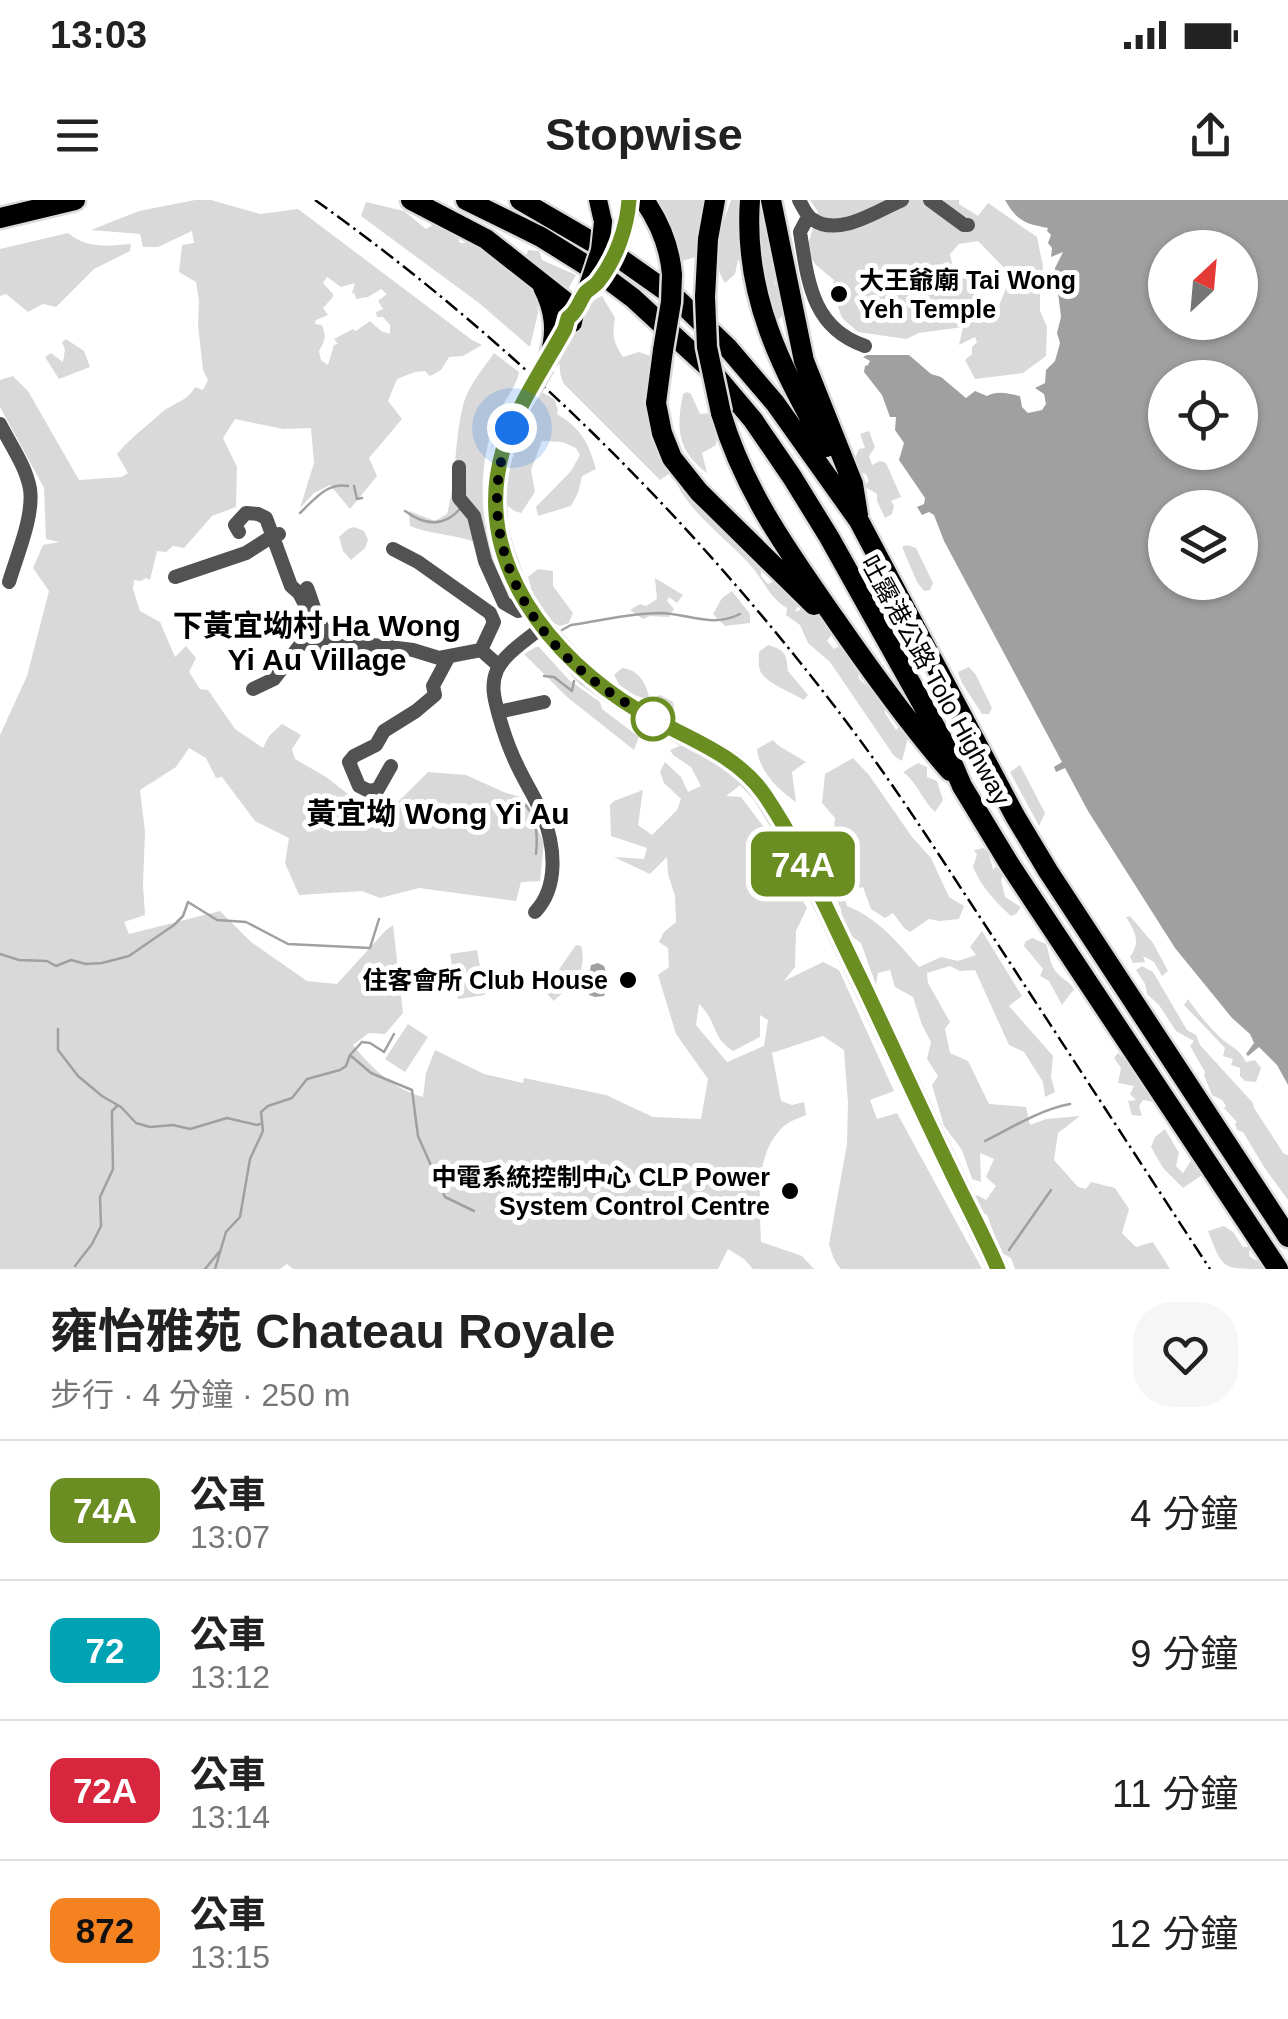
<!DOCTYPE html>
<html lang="zh-TW">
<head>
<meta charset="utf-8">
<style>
  body { margin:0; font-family:Helvetica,"Noto Sans TC",sans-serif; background:#f6f6f6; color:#222; height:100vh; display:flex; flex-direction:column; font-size:38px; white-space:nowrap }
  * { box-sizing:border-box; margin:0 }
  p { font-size:32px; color:#767676 }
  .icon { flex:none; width:55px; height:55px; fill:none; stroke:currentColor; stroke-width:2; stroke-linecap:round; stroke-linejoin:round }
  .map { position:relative; height:1069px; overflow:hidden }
  .sheet { display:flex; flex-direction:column; background:#fff; flex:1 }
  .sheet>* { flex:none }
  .badge { padding:0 20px; border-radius:15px; font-size:35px; line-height:65px }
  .needle { width:65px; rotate:26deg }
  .buttons { position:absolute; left:1148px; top:30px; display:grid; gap:20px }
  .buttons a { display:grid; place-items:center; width:110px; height:110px; border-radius:50%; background:#fff; box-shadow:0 2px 8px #0004; font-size:50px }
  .you { position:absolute; width:50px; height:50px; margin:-25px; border:8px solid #fff; border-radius:50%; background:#1a73e8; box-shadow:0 0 0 15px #1a73e833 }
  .map>.badge { position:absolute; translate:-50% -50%; box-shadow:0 0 0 5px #fff }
  .round { display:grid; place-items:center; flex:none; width:105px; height:105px; border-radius:40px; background:#f6f6f6 }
  .overview { display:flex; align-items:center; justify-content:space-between; height:170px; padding:0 50px }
  h1 { font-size:48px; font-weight:700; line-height:75px }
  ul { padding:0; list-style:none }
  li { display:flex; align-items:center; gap:30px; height:140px; padding:0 50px; border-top:2px solid #e0e0e0 }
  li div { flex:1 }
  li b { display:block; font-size:38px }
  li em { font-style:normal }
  li .badge { min-width:110px; font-weight:700; text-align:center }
  .status { display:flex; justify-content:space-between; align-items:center; height:70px; padding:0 50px; background:#fff; direction:ltr }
  .status svg { height:28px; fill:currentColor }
  header { display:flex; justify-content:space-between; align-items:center; height:130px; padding:0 50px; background:#fff; font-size:45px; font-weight:700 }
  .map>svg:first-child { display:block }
</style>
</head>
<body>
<div class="status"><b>13:03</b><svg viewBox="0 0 49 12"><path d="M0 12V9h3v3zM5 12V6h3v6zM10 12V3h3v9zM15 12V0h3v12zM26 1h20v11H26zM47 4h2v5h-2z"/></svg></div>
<header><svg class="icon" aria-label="menu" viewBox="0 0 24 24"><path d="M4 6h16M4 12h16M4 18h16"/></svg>Stopwise<svg class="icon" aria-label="share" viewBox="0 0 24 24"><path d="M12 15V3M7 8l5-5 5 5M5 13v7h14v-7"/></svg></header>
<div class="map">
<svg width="1288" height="1069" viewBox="0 0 1288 1069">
  <rect width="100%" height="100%" fill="#fff"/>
  <path fill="#d9d9d9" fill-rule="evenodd" d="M195,0H211L260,14L298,9L472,140L482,145L463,156L449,157L441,170L430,176L425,171L415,172L397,179L388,201L402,219L369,258L377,276L350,309L330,285L314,293L300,308L314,263L311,228L283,229L235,219L223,238L237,267L236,307L212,316L184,348L173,346L166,352L157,351L150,380L146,378L141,381L134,380L133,389L140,411L160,422L175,457L186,446L196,458L189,472L200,489L208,490L235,529L263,548L269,536L282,524L301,535L292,549L295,559L326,577L365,607L396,604L428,572L466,575L506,593L521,597L544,642L540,681L521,682L516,701L419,688L380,698L362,691L299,695L285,663L289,638L255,621L222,577L216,578L206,558L189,548L176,567L140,590L145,632L143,684L145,715L124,722L129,734L220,711L251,742L307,781L337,784L385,731L393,725L403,813L385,834L369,833L353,845C372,869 394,889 423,897L426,873L435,850L484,874L523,883L524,878L606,895L653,917L701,919L708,879L676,834L658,775L669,767L668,748L659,742L664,732L676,722L675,696L668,674L667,657L650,674L614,657L644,659L647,648L611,636L610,605L614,601L643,590L638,625L652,635L677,610L681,599L664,583L660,572L665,562L681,577L688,592L701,586L691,567L673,555L670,550L686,543L747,580L726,596L741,597L763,626L759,667L777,656L807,708L796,731L795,767L784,781L823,762L839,770L894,891L870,900L877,919L897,913L982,1069H841C834,1062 832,1054 829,1044L847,944L848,903L844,850L823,836L772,853L781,901L792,905L804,902L806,915C799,918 790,921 784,926C753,954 760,1004 761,1042L802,1056L814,1069H753L744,1059L728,1049L718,1069H293L287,1064L280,1069H0V535L27,476L49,391L33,368L43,345L59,342L46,339L44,288L0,207V180L13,176L28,191L79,280L122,277L128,273L117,254C130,238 146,227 161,213C173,203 188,201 195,187L203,190L208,180L203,170L198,125L199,101L196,82L179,72L182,45L194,43L192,31L158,47H143L140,34L91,30L139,11ZM327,77L341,87L355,83L352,93L355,94L356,99L368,97L381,89L387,94L378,101L383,109L376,112L377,117H383L390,125V134L381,131L370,121L356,131L353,129L334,139L338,144L334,145L328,165L321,160L319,151C326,139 326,137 322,125L315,124L316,120L328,115L323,108L333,97V94L323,83ZM699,804C718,822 711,837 733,851L760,837V815L768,820L764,846L727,862L696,825Z
    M656,0H704L696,57L682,61Z
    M731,0H739L740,29L754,8L765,9L779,72L774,82L786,109L779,120C770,100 760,68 738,60L735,74L725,83C708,57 722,27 731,0Z
    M810,0H959V4L978,16L988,3L1037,37L1043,66L1040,91V111L1047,127L1046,156L1023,173L975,179L965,160L972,154V147L977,142L975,137L959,145L963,127L919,133L906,139L858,132L842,118L832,90L834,80L816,65L806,51L818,12ZM978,41L1011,75L999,106L979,101L968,79L954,73L950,54L959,44Z
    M366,2L404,11L426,29L440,21L455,28L460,43L486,42L537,89L538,113L530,147L479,103L361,16Z
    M68,33C88,49 106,46 131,44L130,51L94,69L56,107L43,104L28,112L6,94L0,96V49Z
    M528,50L539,51L542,60L576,75L567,91L537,66L524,62Z
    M602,96L615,118C612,135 613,142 623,157L639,152L653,157L674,270L660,280L564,184C554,165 562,139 582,127C581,113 590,101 602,96Z
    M66,139L84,151L90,167L59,179L45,157L51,153L63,162L65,149L62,142Z
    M494,153L519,172C516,188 504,200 498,214C475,267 479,330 502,382L492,383L477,343C455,334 432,335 410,326L409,311L435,321L447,314C457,277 454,238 464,202C469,185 484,168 494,153Z
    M538,190L554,199L558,209L557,214C581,229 588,241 596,269L582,276L578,293L571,306L538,316L536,307L571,271L580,255L576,248L562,242L542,241L531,270L535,292L521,313C503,309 502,295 498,279L508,261L514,256L510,248L512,241L521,240L517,230H524L530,220L526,209Z
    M687,192L691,194L700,214L710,213L717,237L716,245L702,253L707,273C677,250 676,229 683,194Z
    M869,231L875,247L869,256L872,265L880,261L886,263L901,297L891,301L894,306L892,314L885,318L877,301V294L864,286L869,281L866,274L855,271L854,261L859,249L865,248L860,234Z
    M673,275L756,361L761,367V376L768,384L775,381L801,400L795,412L808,406L833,427L835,430L827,441L834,449L843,444L857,466L859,479L885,500V513L896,530L903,523L909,534L902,561L894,556L830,462L808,443L800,425L786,415L787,408C772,400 765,384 756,372C730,339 688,315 673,275Z
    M354,327L364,331L368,340L365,348L351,360L343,351L339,337L348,329Z
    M907,345L916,348L933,383L930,390L924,391L917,382L902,347Z
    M538,369L553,371V386L573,413L569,423L560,426C536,416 535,401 528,377Z
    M655,378L683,395L677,403L669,397L667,401L674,409L669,417L650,416L643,419L630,410L640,404L646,406L657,399Z
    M732,391L750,414V423L725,426L713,414L722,398Z
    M768,445C786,451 786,453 788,471L808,495L804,500C792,492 764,483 760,470C758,465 759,458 759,452Z
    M536,447H539L569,480L600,502L602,509L639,537L634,550L567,497L524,454Z
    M969,467L976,475L992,508L989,514H982L962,483L958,472Z
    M622,468C637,469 646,482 649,497L652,498L660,495L673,502L675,515L667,513L648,500L622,490L614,475Z
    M773,540L779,546L806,562L792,572L796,602C778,590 759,571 757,549Z
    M853,558L869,575L912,637L931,658L949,697L964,706L959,719L939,721L929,719L910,732L904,728L893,713L885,718L871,709L863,687L843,692L847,706C878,718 898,743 919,767L941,757L958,761L976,755L970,747L982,731L1022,796L1009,806L1053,856L1051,877L1055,892L1045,897L1043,882L1024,852L1009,845L975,770L960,771L950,766L927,773L928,783L950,822L945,829L950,853L968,861L989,904L1026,907L1030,925L1046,919L1080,916L1058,933L1054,960L1078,987L1086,989L1091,982L1115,988L1129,1009L1122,1033L1136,1047L1153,1042L1170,1069H1015L1011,1058L1001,1053L987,1015L972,1006L967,1000L977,995L986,1000L996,986L986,977L994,959L980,953L981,982L972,979L962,950L944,926L932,885L938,876L927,859L931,842L922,825L913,797L895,787L890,770L878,773L876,785L861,743L843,730L841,709L830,685L820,631L833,637L835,618L822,603L825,574Z
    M918,563L927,567V577L937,581L943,600L935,612C922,600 917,582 903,572Z
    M1020,565L1045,613L1039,626L1010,572Z
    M984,648L989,654L993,670L996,667L1003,676L1001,680L1005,697L1021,707L1016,714L1011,716C995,701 982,688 973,667L977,655L974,650Z
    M1130,716L1153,743L1168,771L1162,776L1154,762L1143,756L1145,762L1133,763L1130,757C1141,741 1135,732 1126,717Z
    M1032,738L1046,744C1050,754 1049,764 1057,773C1063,780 1069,781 1074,789L1062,805L1049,781L1040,776L1043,769L1024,746L1025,742Z
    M576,745L581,746C588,774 572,783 554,801L544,791Z
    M477,750L485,795L458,799L450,754Z
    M1142,766L1153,772L1187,830L1196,835L1200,845L1253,903L1254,908L1284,954L1288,955V1000L1264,967L1243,932L1237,930L1235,924L1237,922L1224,908L1226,906L1222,900L1212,895L1204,875L1205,872L1190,846L1194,841L1176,831L1159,805L1147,794L1145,784L1136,770Z
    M1188,799C1197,812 1209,827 1221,838C1233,849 1238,847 1246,862L1255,860L1261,868L1256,882L1245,881L1240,876V868L1231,865L1233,859L1223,856L1225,848L1184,805Z
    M408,824L428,837L405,872L385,859Z
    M1118,853L1125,859L1154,902L1143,900L1139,906L1142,916L1132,915L1128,901L1136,900L1130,894L1134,886L1118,883L1121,868L1114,858Z
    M1165,929L1179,953L1176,966L1183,973L1192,959L1198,958L1202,975L1183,988L1163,968L1151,947L1155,937Z
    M1224,1026L1233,1032L1243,1047H1250L1249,1056L1259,1062L1264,1069C1221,1069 1223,1069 1208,1031Z"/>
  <path fill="#a0a0a0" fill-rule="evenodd" d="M1005,0H1288V885L1277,865L1259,847L1248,856L1246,854L1254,843L1250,834L1232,818L1175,748L1088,611L1065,568L1056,572L1054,567L1062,562L944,341L934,315L929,312L922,315L917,307L924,304L925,298L899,260L904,243L895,230L896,217H890L882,195L864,172L865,166L868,165L870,161L863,157L867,155H909L931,174L941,177L966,198L975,191L987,196C998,190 1009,194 1020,196L1022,207L1028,213L1042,210L1046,204L1044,194L1035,188L1045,183L1046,170L1055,161L1060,143L1057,133L1061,117L1055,68L1063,52L1051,57L1052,48L1048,43L1051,35L1047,31L1048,28C1025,24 1017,21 1005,0ZM1165,48H1240V122H1165ZM1165,178H1240V252H1165ZM1165,308H1240V382H1165Z
    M598,763L604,766L609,781L604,796L595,797L589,795V790H585L584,781L586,770H590L591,765Z"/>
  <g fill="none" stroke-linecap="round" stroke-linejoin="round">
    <path stroke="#a0a0a0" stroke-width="2.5" d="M354,286L357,299L362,298
      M405,311C424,325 443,328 460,309
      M300,313C314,300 327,282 348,286
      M562,430L571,425C600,421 631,413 660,413C690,414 712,428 740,414
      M544,476L554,477L572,491L574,481
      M521,600C537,615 538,634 536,654
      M0,754L19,760L47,761L56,766L71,760L86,764L102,763L129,756L174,725L183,716L188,702L217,720L246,722L288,744L370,748L379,719
      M58,829V850L78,876L102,896L121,907L136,923L150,927L173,925L190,929L227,918L257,925L260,924
      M350,855L371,873L412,890L418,936L445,997L474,1011
      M985,941C1013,927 1039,910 1070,904
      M1009,1050L1051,990
      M75,1066L92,1044L101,1026L100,997L113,969L112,919V911L117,906
      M205,1069L220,1051
      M215,1069L226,1032L240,1017L250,959L263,931L261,912L268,906L292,898L307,879L340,870L346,866L350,855L362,842L370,843L384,852L394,834"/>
    <g stroke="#dbdbdb" stroke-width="22">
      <path id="major" d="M598,0L603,22
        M620,42L628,12L629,0
        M573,123C574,108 586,97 589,83
        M555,148L565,129L568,117L573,115
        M534,185L503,247L496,290L497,326L504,352L516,386L542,427L587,476L626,503L734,563L762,592L790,638L827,710L998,1069"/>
    </g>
    <g stroke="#dbdbdb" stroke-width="25">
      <path id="highway" d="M411,0L486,39L576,110
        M466,0L541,37L605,77L633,98L710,169L753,220L792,277L829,337L943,541L962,586L1010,665L1278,1069
        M520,0L618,57L676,98L728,148L775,203L859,321L1015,616L1048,671L1288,1037
        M644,0C660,23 670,47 672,75
        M750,0C743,95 781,167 826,247
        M771,0L804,161L853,284L858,315
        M0,18L75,0
        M543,87C555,110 557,131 550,156
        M705,97L708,39L715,0
        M663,150L656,203L662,233L672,258L699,292L814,405
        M721,213C744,291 789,353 835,419C871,471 908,523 950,571"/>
    </g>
    <path stroke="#525252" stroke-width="14" d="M799,0C803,7 806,15 812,19C838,38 877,11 902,0
      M930,0L964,25H968
      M808,17L800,32C808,82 812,128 865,146
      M0,224C10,244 26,266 30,289C34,316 17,355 9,382
      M459,267V298L474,316L485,361L504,403L518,411L529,408
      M239,332L235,325L246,313L258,314L266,318L291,386L299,393L307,408
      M393,349L418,362L490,413L494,422L481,450
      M175,377L246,353L274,335L279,334
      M307,388C314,405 318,429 333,440L413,450L439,458L481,450L499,466
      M253,489L274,479L304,440L332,452L344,443L343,430
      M498,512L544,502
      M391,566L378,589L369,591L359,586L349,562L354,556L376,545L384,531L416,511L435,495L433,486L448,458
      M535,712C559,687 555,646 543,616C536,599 526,584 518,567C510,551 504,534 499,516C495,501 490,486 497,470C505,453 527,440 542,427"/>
    <use href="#major" stroke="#000" stroke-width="18"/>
    <use href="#highway" stroke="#000" stroke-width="20"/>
    <path stroke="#000" stroke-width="2.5" stroke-dasharray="15 5 2.5 5" stroke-linecap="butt" d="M315,0C520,146 700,327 851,528C902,596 948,669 995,740C1067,850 1138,959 1210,1069"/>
    <g stroke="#dbdbdb" stroke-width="22" stroke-linecap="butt">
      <path id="major-bridge" d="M599,81L620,42
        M589,83L600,50L603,22
        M534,185L545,166"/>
    </g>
    <g stroke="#dbdbdb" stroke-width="25" stroke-linecap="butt">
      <path id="highway-bridge" d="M705,97L707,147L721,213
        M663,150L671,102L672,75"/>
    </g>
    <use href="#major-bridge" stroke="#000" stroke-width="18"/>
    <use href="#highway-bridge" stroke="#000" stroke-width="20"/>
  </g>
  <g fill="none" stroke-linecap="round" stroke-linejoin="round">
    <g stroke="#fff" stroke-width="22">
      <path id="line" d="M629,0C627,28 616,59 598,82C595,86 590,88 586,92C579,101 578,111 568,118L565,129C545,165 514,211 503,250C471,360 550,458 639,511C681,536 735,552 764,594C803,651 831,720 862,782C891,843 919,905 949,967C965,1001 983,1034 998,1069"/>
    </g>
    <use href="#line" stroke="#6b8e23" stroke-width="15"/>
    <path stroke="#000" stroke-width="10" stroke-dasharray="0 18" d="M512,228C473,317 514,418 588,476C608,493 631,506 653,519"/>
  </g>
  <g fill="#000" stroke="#fff" stroke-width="4">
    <circle cx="839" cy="94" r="10"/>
    <circle cx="628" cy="780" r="10"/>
    <circle cx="790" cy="991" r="10"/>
  </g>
  <circle fill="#fff" stroke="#6b8e23" stroke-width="5" cx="653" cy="519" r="20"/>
  <g text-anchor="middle" stroke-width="10" stroke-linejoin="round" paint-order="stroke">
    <g font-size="25" font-weight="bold" fill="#000" stroke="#fff" text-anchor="end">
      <text x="859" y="89" text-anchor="start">大王爺廟 Tai Wong<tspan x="859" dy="29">Yeh Temple</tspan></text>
      <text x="608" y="789">住客會所 Club House</text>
      <text x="770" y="986">中電系統控制中心 CLP Power<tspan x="770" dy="29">System Control Centre</tspan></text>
    </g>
    <g font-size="25" fill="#000" stroke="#fff">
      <text transform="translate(936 480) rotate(61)" y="9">吐露港公路 Tolo Highway</text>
    </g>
    <g font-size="30" font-weight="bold" fill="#000" stroke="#fff">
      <text x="317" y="436">下黃宜坳村 Ha Wong<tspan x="317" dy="34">Yi Au Village</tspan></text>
      <text x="438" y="624">黃宜坳 Wong Yi Au</text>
    </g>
  </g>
</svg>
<div class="buttons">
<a><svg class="needle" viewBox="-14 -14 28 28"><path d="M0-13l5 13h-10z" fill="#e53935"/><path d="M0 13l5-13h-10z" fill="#767676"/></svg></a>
<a><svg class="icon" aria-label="locate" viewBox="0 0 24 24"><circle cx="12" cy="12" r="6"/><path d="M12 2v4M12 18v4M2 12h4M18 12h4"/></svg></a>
<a><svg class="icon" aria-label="layers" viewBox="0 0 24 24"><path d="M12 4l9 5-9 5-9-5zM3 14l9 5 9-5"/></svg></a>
</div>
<div class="you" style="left:512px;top:228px"></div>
<b class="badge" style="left:803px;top:664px;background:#6b8e23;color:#fff">74A</b>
</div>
<section class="sheet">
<div class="overview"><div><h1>雍怡雅苑 Chateau Royale</h1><p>步行 · 4 分鐘 · 250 m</p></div><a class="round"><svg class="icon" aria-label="heart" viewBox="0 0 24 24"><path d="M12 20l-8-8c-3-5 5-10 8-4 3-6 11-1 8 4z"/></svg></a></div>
<ul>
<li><span class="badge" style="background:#6b8e23;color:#fff">74A</span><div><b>公車</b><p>13:07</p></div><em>4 分鐘</em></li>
<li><span class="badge" style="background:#00a3b4;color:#fff">72</span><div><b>公車</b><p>13:12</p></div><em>9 分鐘</em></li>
<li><span class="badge" style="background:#d7263d;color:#fff">72A</span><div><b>公車</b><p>13:14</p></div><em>11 分鐘</em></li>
<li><span class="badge" style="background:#f58220;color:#111">872</span><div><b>公車</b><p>13:15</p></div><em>12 分鐘</em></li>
</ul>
</section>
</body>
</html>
